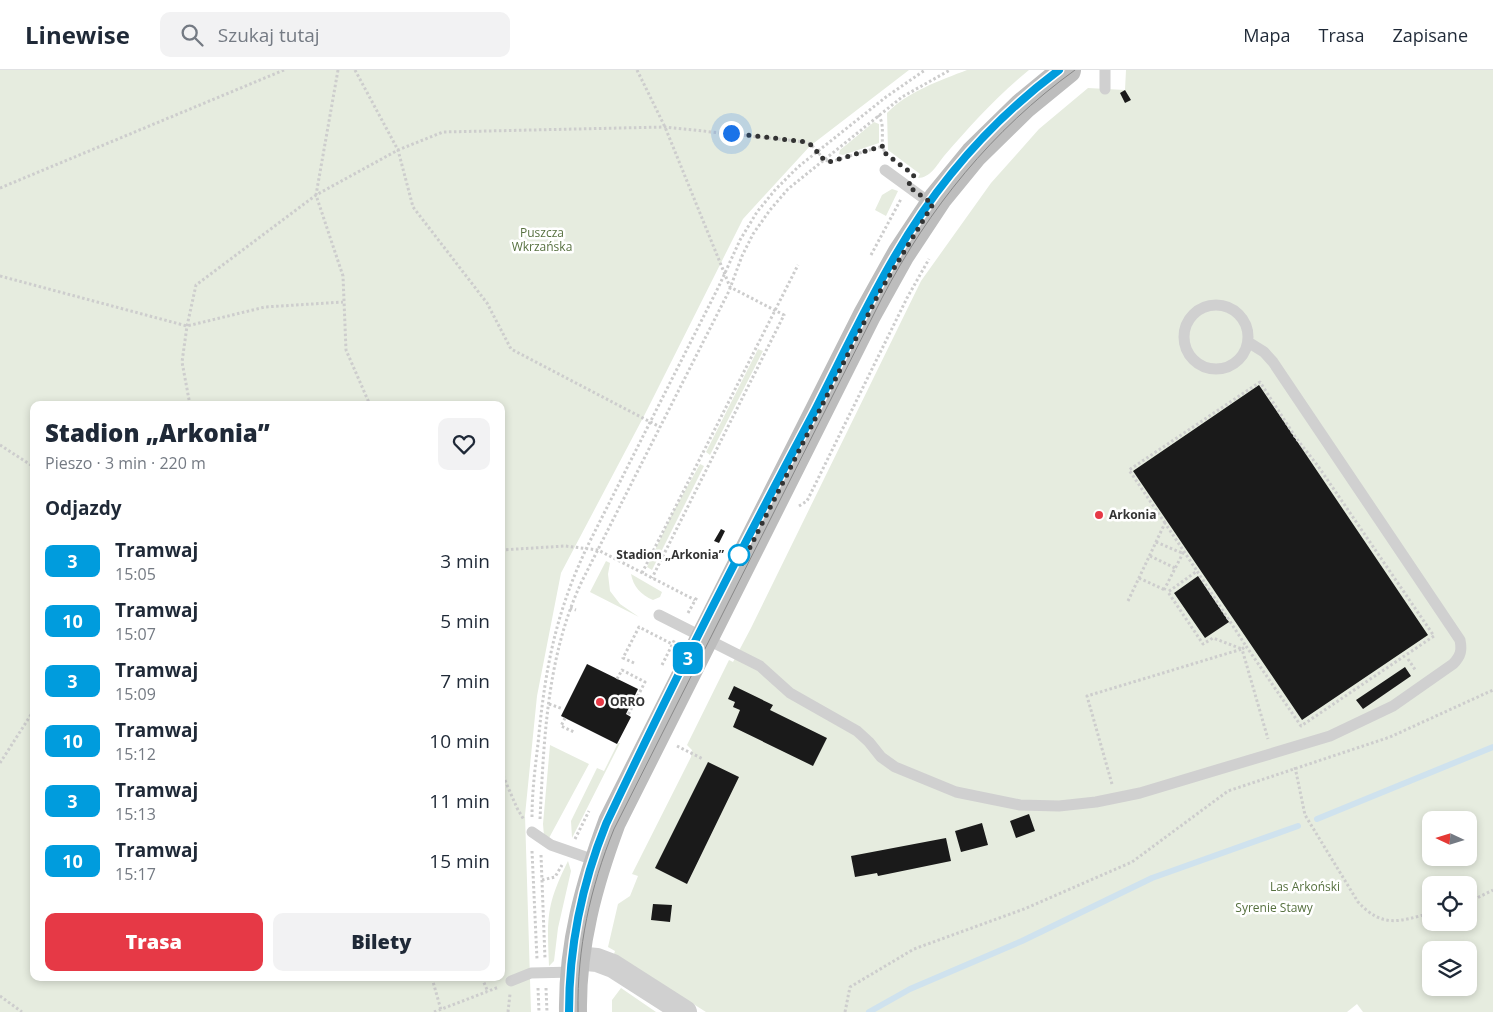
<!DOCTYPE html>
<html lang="pl">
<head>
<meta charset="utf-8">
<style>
  body { margin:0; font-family:"Open Sans",sans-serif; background:#f2f2f3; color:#1f2937; height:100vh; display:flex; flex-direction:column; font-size:19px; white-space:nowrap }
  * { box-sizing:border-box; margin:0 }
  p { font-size:16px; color:#747a83 }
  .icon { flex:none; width:28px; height:28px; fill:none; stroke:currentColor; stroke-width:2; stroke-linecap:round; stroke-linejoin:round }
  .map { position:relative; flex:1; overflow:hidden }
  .panel { position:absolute; left:30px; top:331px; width:475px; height:580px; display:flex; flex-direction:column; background:#fff; border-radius:10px; box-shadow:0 2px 8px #0003 }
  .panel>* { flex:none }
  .badge { padding:0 10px; border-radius:8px; font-size:18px; line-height:32px }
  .needle { width:32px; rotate:274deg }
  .buttons { position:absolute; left:1422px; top:741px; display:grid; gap:10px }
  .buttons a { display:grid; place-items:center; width:55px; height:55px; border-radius:10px; background:#fff; box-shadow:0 2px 8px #0003; font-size:25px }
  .you { position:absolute; width:25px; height:25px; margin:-12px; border:4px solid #fff; border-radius:50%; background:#1a73e8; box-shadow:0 0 0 8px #1a73e833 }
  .map>.badge { position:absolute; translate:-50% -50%; box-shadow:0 0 0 2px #fff }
  h2 { padding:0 15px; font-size:19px; line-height:45px }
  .round { display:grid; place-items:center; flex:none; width:52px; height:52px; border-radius:10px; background:#f2f2f3 }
  .head { display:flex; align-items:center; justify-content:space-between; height:85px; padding:0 15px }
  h1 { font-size:24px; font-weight:800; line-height:38px }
  .cta { display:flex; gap:10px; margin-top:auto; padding:10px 15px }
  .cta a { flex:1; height:58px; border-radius:10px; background:#e63946; color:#fff; font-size:20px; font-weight:800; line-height:58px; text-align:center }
  .cta a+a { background:#f2f2f3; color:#1f2937 }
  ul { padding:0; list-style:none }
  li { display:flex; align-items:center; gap:15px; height:60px; padding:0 15px }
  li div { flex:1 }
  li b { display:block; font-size:19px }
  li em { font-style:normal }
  li .badge { min-width:55px; font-weight:700; text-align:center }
  header { display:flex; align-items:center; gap:30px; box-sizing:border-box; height:70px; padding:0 25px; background:#fff; border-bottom:1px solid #e0e1e3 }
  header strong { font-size:24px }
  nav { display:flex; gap:28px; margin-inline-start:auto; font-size:18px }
  .search { width:350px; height:45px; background:#f2f2f3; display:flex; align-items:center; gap:12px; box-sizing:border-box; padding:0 18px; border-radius:10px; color:#747a83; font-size:19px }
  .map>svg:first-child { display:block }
</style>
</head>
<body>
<header>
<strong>Linewise</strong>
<div class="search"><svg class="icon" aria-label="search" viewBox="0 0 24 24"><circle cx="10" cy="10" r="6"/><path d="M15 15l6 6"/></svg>Szukaj tutaj</div>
<nav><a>Mapa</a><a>Trasa</a><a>Zapisane</a></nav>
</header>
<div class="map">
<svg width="1493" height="942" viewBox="0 0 1493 942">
  <rect width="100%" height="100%" fill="#fff"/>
  <path fill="#e6ecdf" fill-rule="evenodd" d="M0,0H909L810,76L743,149L645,344L561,503L537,626L525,745L531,942H0ZM34,335H501V908H34Z
    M967,0H1029C997,26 970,56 944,86C937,95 930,108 918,108L920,104L888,80L887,43C907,22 941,10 967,0Z
    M1126,0H1493V942H1363L1357,934L1347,942H706L614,884L615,881L608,877L618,834L630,826L638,806L632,804L691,687L692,680L687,675L729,590L733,592L751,558L921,211L991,113L1039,59L1088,18L1125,20ZM1431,750H1469V788H1431ZM1431,815H1469V852H1431ZM1431,880H1469V918H1431Z
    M874,52L879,54V73L843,85L839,84L840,80Z
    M892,119L898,121L886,146L875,140L882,125Z
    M758,279L763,281L710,385L706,382Z
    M700,394L704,396L652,500L647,497L672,444Z
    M606,491L610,493L608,504L610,521L620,534L639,547L590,522Z
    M631,504L662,522L660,527L653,530C641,525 633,516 631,504Z
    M618,673H620L572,768L571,751L597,698L604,701Z
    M550,675L589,694L549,768L544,766L543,754Z
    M568,791L571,801L558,858L554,891L549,896C547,848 546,835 568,791Z
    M621,918L656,942H612V930Z"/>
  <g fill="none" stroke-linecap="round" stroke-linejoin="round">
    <path stroke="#cfe2ee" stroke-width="6" d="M1317,749L1493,677
      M869,942L910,919L1022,871L1152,808L1298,756"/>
  </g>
  <path fill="#1a1a1a" d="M1125,20L1131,30L1125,33L1120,23Z
    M1259,315L1428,565L1302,650L1133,401Z
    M721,459L725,461L719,473L714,471Z
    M1198,506L1229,552L1205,568L1174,523Z
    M587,594L638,619L626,644L631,647L617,674L561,646Z
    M1405,597L1411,606L1363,639L1356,630Z
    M734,616L773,635L770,640L827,668L813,696L733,657L740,640L733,637L735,632L728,629Z
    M708,692L739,707L687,814L655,798Z
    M1029,744L1035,761L1016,768L1010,751Z
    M982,753L988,775L961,782L955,761Z
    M946,768L951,791L878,806L877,803L855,807L851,786Z
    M653,834L672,835L670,852L651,850Z"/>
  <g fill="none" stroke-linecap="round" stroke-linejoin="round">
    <path stroke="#cdcdcd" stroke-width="3" stroke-dasharray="2.5 2.5" stroke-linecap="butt" d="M338,0L316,125L343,206L346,280L370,335
      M355,0L398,80L413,137L487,233L511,279L660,357
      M637,0L665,57L730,217L784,245L652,508
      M878,45C887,56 878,73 886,84
      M0,118L284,0
      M871,185L901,129
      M0,206L187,256L265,237L343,232
      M190,335L182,292L187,256L196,215L316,125L398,80L443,62L665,57L806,72C816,76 820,89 830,92L883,76
      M0,375L34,397
      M799,436L807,431L907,228L929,189
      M1165,453L1129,400L1260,312L1296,368L1318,396L1434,566L1301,656L1246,576L1242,579L1268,669
      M1156,472L1182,483
      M501,480L565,476L598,480L695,530
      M1150,486L1175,498
      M642,503L798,195
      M1139,508L1165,520
      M1164,520L1184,481
      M1128,531L1165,453L1197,501
      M570,538L576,540
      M688,543L697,527
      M1408,589L1416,601
      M634,593L623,588L639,557L672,574
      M662,595L675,569
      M617,609L622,600L645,612L628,645
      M549,634L563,639
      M565,648L561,656L574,662
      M677,676L703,689
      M0,693L34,640
      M1295,697L1305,745L1358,832C1383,859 1400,851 1431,843
      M501,701L517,738L524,750
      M1112,714L1087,626L1242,579L1213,568L1203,574L1168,522L1197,501L1246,576
      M532,747C532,723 535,698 538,674C545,598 556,540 590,471L719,216L740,170L757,142L775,120L798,97L886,27L925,0
      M540,749C544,668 547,585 582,511L729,221L742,186L753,164L770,140L788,119L902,27L950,0
      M575,769L589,741
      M532,781L537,889
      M541,785L545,889
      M542,810L555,807L562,795
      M1469,832L1493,820
      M432,908L441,940
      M482,908L488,922
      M538,918L539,942
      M546,918L547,942
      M0,926L22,942
      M434,942L499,917
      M508,942L510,924
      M845,942L850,917L914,879L1024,839L1132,792L1228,721L1390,667L1493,620"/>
    <path stroke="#d0d0d0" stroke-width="11" d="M1105,0V19
      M885,100L933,135
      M1184 267a32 32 0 1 1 64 0a32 32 0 1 1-64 0Z
      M659,545L760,596L790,623L857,661L869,672L881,687L895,697L956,722L1020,735L1059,736L1096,732L1140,723L1330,666L1393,636L1453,594C1461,586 1462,580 1460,570L1273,292L1264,282L1248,272
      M532,762L551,775L597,791
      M511,911L531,903L574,902"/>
    <path stroke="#d0d0d0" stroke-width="24" d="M576,888L597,890L613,896L685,942"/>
    <path stroke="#bdbdbd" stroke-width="28" d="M573,942C572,875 589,814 612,752L867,245L901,184L938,128L974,84L1023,36L1067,0"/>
    <path stroke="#888" stroke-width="1" d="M569,942C569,889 576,838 593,787C617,719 656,656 687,591C727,510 767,429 810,349C849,276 881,198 930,131C967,81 1010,37 1059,0
      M578,942C577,878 590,818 614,759L882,228C929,138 992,60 1075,0"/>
  </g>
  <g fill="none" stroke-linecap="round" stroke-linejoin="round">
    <g stroke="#fff" stroke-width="11">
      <path id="line" d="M569,942C569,876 581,816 606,754C671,616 741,479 813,344C840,291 865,237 895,186C937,113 992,50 1059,0"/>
    </g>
    <use href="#line" stroke="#009cdd" stroke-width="8"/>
    <path stroke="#333" stroke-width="5" stroke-dasharray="0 9" d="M731,63L806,72C816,76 819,89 829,92L883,76L886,84L914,105L908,116L933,134L879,223L741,495L739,485"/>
  </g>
  <g fill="#e63946" stroke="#fff" stroke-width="2">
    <circle cx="1099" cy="445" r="5"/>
    <circle cx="600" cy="632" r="5"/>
  </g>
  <circle fill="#fff" stroke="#009cdd" stroke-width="2.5" cx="739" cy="485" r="10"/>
  <g text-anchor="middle" stroke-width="5" stroke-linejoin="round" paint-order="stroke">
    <g font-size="12" fill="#56703f" stroke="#fff">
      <text x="542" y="167">Puszcza<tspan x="542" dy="14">Wkrzańska</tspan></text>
      <text x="1305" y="821">Las Arkoński</text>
      <text x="1274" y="842">Syrenie Stawy</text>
    </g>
    <g font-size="12" font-weight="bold" fill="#333" stroke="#fff" text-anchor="start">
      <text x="1109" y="449">Arkonia</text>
      <text x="610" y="636">ORRO</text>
    </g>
    <g font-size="12" font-weight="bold" fill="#333" stroke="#fff" text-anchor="end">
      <text x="724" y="489">Stadion „Arkonia”</text>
    </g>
  </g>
</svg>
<div class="buttons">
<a><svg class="needle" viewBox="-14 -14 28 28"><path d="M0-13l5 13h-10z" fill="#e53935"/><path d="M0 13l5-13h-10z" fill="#747a83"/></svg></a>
<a><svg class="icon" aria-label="locate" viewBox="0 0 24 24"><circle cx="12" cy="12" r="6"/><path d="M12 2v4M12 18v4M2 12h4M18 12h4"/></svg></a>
<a><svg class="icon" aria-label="layers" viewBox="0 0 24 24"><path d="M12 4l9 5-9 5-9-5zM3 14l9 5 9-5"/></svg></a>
</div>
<div class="you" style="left:731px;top:63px"></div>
<b class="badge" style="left:688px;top:588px;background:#009cdd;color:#fff">3</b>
<section class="panel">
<div class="head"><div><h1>Stadion „Arkonia”</h1><p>Pieszo · 3 min · 220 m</p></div><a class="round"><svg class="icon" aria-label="heart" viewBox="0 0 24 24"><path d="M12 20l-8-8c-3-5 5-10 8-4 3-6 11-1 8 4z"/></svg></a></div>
<h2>Odjazdy</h2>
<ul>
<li><span class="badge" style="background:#009cdd;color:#fff">3</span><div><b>Tramwaj</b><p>15:05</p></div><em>3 min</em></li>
<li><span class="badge" style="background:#009cdd;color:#fff">10</span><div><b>Tramwaj</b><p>15:07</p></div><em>5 min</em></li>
<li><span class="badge" style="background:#009cdd;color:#fff">3</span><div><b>Tramwaj</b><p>15:09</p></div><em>7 min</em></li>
<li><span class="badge" style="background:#009cdd;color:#fff">10</span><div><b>Tramwaj</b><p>15:12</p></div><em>10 min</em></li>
<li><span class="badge" style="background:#009cdd;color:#fff">3</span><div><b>Tramwaj</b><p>15:13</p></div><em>11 min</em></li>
<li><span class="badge" style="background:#009cdd;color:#fff">10</span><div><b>Tramwaj</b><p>15:17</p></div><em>15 min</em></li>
</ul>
<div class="cta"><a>Trasa</a><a>Bilety</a></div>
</section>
</div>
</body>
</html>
